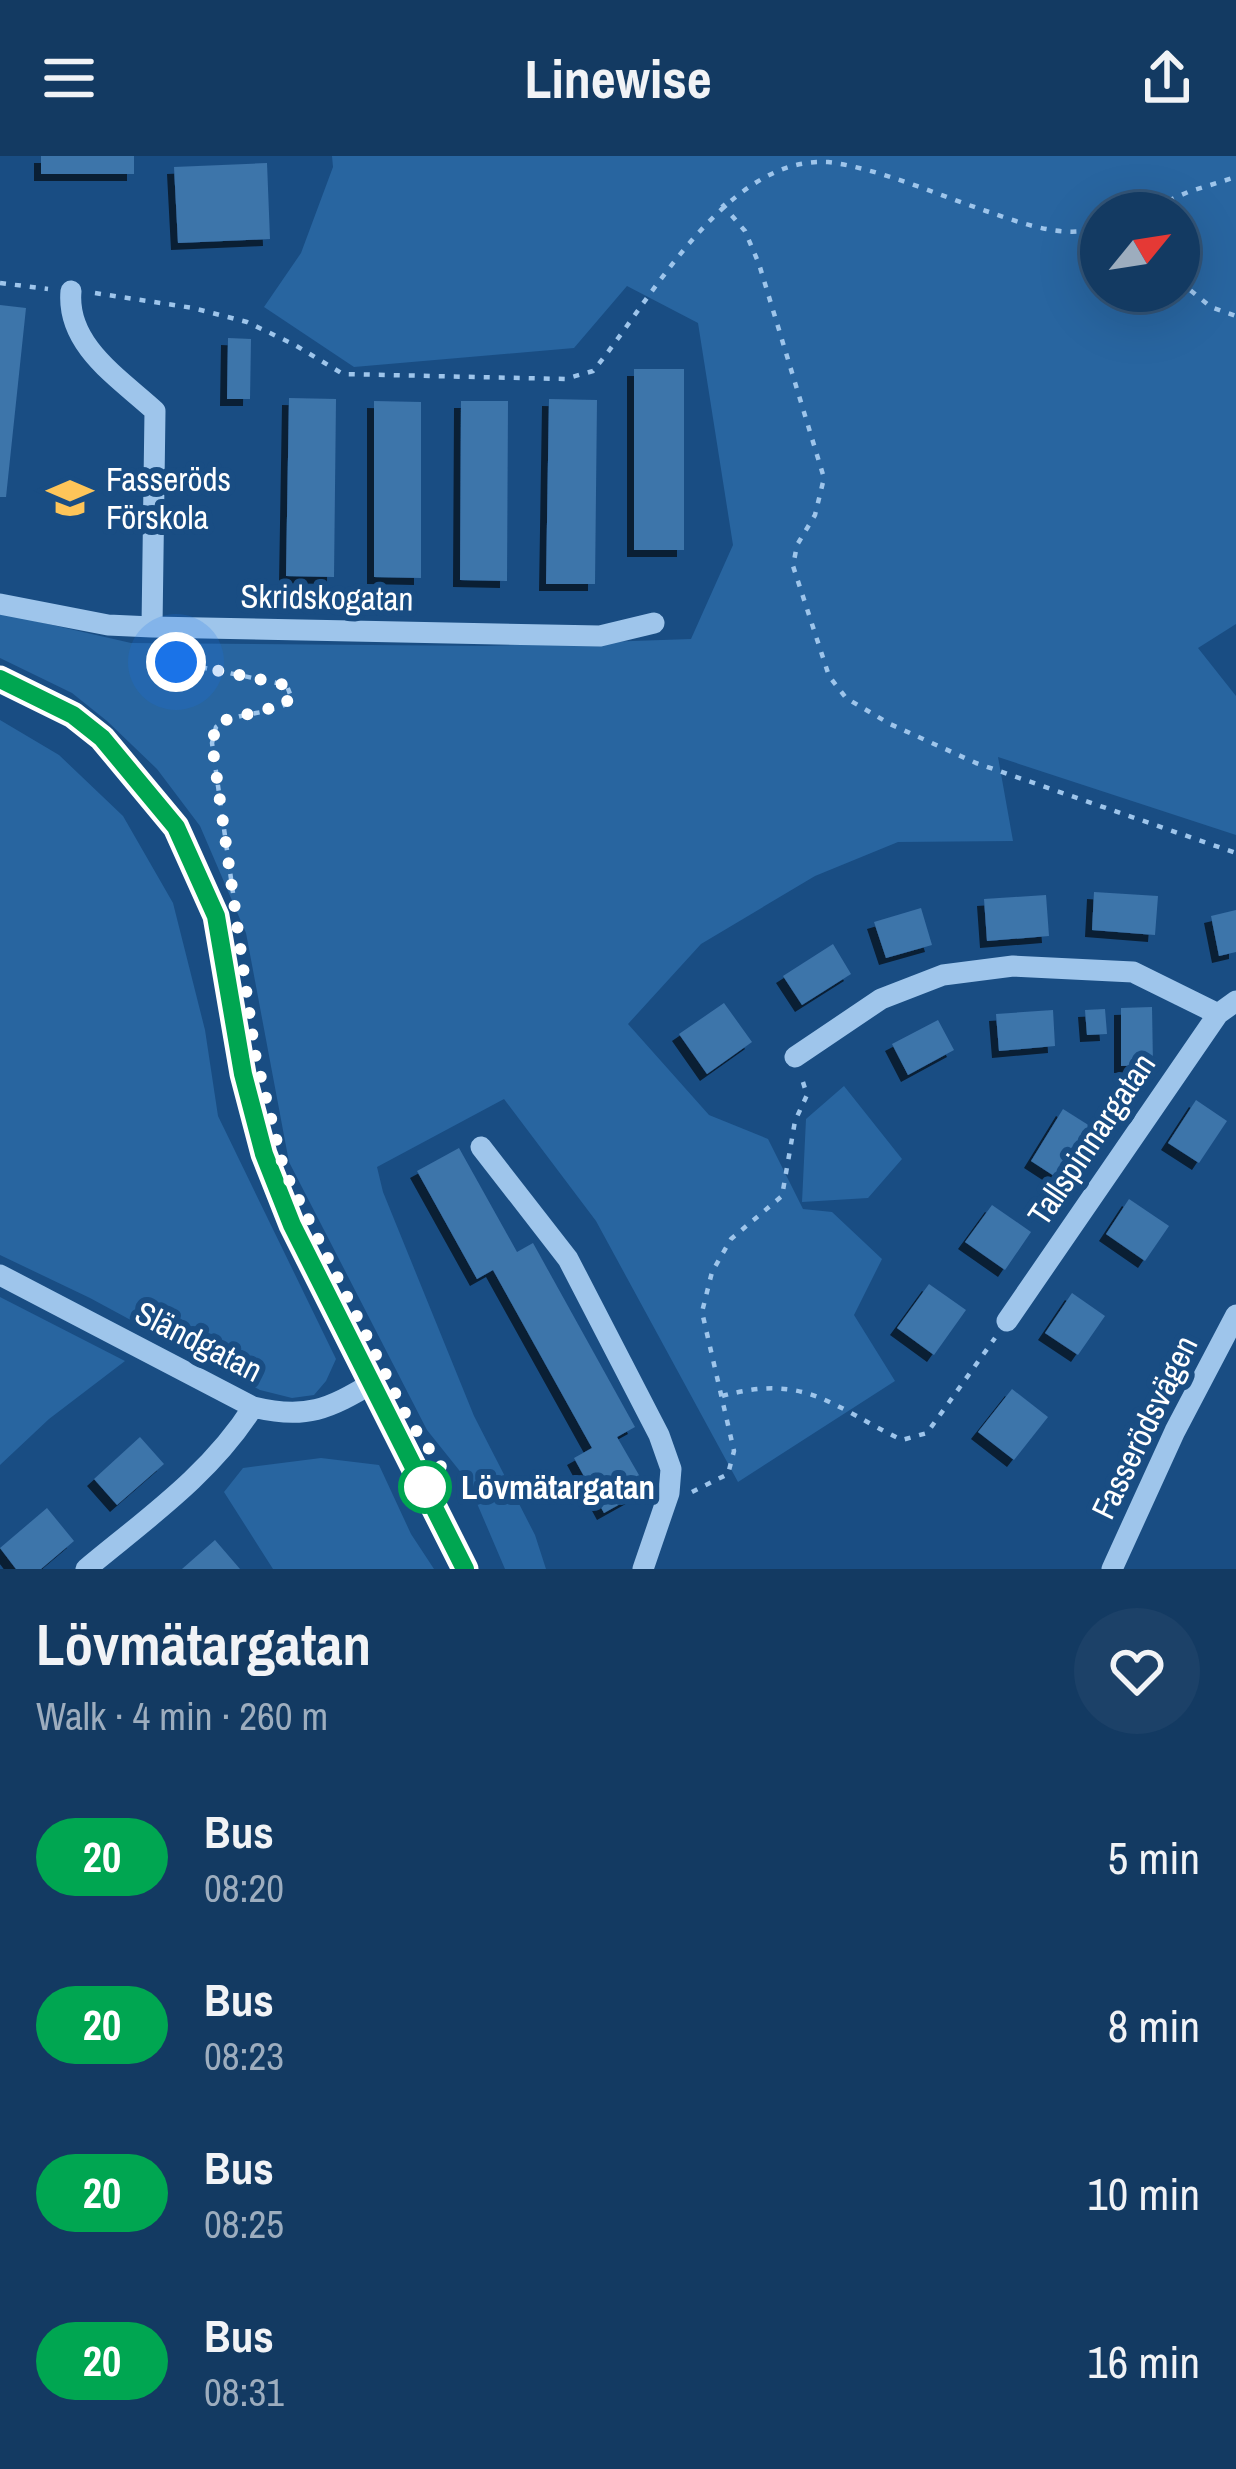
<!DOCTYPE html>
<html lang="en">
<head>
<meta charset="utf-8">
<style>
  body { margin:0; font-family:"Archivo Narrow",sans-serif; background:#1c4168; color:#f1f3f6; height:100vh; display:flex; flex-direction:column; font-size:45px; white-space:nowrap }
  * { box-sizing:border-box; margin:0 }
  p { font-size:39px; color:#9dadbe }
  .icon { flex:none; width:66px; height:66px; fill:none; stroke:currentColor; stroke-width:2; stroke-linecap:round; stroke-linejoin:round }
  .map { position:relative; height:1413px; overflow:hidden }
  .drawer { display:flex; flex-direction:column; background:#133a62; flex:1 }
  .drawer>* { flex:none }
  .badge { padding:0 24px; border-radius:39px; font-size:42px; line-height:78px }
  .needle { width:78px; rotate:60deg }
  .controls { position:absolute; left:1080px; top:36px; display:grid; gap:24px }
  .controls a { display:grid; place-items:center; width:120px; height:120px; border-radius:50%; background:#133a62; box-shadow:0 12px 48px #0002,0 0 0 3px #325477; font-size:60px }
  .you { position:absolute; width:60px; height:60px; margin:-30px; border:9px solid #fff; border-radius:50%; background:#1a73e8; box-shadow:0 0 0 18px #1a73e833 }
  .map>.badge { position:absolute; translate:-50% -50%; box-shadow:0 0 0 6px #fff }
  .round { display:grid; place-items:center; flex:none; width:126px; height:126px; border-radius:63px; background:#1c4168 }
  .head { display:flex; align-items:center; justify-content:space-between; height:204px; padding:0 36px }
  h1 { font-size:57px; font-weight:700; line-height:90px }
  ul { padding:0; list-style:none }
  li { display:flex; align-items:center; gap:36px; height:168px; padding:0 36px }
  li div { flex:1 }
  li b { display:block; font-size:45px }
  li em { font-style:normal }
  li .badge { min-width:132px; font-weight:700; text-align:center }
  header { display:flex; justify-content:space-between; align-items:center; height:156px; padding:0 36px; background:#133a62; font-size:54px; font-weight:700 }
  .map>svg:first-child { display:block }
</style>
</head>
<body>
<header><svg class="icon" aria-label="menu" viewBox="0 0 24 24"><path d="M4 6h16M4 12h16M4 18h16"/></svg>Linewise<svg class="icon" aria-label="share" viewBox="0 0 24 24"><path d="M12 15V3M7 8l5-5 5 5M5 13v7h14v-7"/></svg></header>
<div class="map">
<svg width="1236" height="1413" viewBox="0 0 1236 1413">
  <defs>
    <filter id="shadow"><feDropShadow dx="-7" dy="7" stdDeviation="0" flood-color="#0009"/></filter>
  </defs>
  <rect width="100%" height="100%" fill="#194d83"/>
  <path fill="#2865a0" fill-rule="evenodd" d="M332,0H1236V468L1198,492L1236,540V679L998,601L1013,685L898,686L815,720L701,788L628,868L709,959L768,983L803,1053L832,1056L882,1103L854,1159L895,1225L738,1326L596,1065L504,943L377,1011L383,1036L474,1260L535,1379L546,1413H505L467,1324L427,1274L289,1006L246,777L200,670L157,613L107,565L72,537L0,502V457L131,487L486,490L691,483L733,389L698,167L627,130L574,192L354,211L264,151L301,97L333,11ZM1101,57H1179V135H1101Z
    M0,564L59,599L123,660L173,747L205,874L218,960L336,1203L326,1225L314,1239L292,1242L260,1234L90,1142L0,1099Z
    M844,930L902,1003L868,1042L802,1046L806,963Z
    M0,1141L125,1205L49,1263L0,1309Z
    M321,1302L379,1309L411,1378L434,1413H273L224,1336L243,1312Z"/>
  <path fill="#3e74aa" filter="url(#shadow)" d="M41,0H134V18H41Z
    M267,7L270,83L178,87L174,11Z
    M0,149L26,152L6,341H0Z
    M228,182L251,183L250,243H227Z
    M634,213H684V394H634Z
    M289,242L336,243L334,421L286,420Z
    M549,243L597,244L595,428H546Z
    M374,245L421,246V422L374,421Z
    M461,245H508L507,425L460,424Z
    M1094,736L1158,740L1155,779L1092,774Z
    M1046,739L1049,780L987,785L984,743Z
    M921,752L932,789L886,802L874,766Z
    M1236,754V796L1219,800L1211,760Z
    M833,788L851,818L802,849L783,820Z
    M724,847L752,886L707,918L679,878Z
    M1152,851L1153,909L1121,910V852Z
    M1105,853L1107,878L1087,879L1085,854Z
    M1053,854L1055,890L999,895L996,858Z
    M938,864L954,894L908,919L892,888Z
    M1196,944L1227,965L1199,1007L1168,987Z
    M1063,953L1101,977L1068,1029L1031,1005Z
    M459,992L517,1096L533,1087L635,1271L617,1281L647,1333L604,1357L574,1302L592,1292L493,1114L477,1123L417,1015Z
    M1129,1043L1169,1070L1145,1105L1106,1078Z
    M992,1049L1031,1076L1005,1114L965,1086Z
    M929,1128L966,1154L934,1199L897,1172Z
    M1072,1137L1105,1160L1078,1199L1045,1177Z
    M1012,1233L1048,1261L1014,1304L978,1276Z
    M140,1281L164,1308L117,1349L94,1323Z
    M47,1352L74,1385L41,1413H16L0,1392Z
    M215,1384L240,1413H182Z"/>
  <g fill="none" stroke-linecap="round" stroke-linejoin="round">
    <path stroke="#9ec5eb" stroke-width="4.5" stroke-dasharray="6 9" stroke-linecap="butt" d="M722,48L745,75L759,108L824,322L815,359L797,389L793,410L829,520L846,542L890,568L976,607L1236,697
      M1141,57L1188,36L1236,21
      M1179,125L1211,151L1236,160
      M0,127L48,133
      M95,137L193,152L247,166L295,189L343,218L565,223L593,215C649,148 725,0 828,6C881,13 935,38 986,55C1022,67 1064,84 1101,71
      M159,497L176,506L277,527L287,530L290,538L286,548C264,560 237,555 216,571L212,587L233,737
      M722,1240C806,1217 831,1250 902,1284L927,1277L995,1182
      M692,1336L728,1318L734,1295L702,1156L712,1116L731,1083L782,1040L795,965L807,939L802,923"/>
    <path stroke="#9ec5eb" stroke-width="21" d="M71,135C66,189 119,222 155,255L152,471
      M0,448L108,469L152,471L600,480L654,467
      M0,523L73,559L102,582L176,671L216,760L243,918L264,998L292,1069L465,1413
      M795,901L881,843L943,819L1013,810L1133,816L1218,858
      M481,991L568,1103L659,1279L671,1313L669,1337L643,1413
      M0,1119L253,1251C306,1264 329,1253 374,1226
      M1007,1165L1218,858L1236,845
      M86,1413C146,1363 211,1318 253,1251
      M1112,1413L1175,1275L1236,1159"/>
  </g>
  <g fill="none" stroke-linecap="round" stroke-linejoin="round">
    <g stroke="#fff" stroke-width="27">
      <path id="line" d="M0,523L73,559L102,582L176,671L216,760L243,918L264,998L292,1069L465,1413"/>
    </g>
    <use href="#line" stroke="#00a651" stroke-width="18"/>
    <path stroke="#fff" stroke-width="12" stroke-dasharray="0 21.6" d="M176,506L278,527L287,530L290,538L286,548L222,565L216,571L212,587L255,898L284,1014L408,1263L441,1310L425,1331"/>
  </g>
  <defs>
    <g id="school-bare" transform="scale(3.6)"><path d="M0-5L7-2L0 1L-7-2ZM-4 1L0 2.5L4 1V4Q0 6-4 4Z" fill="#fec559" stroke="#194d83" stroke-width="2.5" paint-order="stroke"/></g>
  </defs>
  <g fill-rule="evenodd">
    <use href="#school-bare" x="70" y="342"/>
  </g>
  <circle fill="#fff" stroke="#00a651" stroke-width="6" cx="425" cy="1331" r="24"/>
  <g text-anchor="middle" stroke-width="12" stroke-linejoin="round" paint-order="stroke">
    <g font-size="33" fill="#fff" stroke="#194d83" text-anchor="start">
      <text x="106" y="335">Fasseröds<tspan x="106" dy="38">Förskola</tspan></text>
    </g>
    <g font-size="33" fill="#fff" stroke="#194d83">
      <text transform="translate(327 441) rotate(1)" y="12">Skridskogatan</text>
      <text transform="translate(1091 983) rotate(-56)" y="12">Tallspinnargatan</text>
      <text transform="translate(199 1185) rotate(27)" y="12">Sländgatan</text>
      <text transform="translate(1144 1271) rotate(-64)" y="12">Fasserödsvägen</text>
    </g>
    <g font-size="33" font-weight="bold" fill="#fff" stroke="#194d83" text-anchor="start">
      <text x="461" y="1343">Lövmätargatan</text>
    </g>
  </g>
</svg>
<div class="controls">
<a><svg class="needle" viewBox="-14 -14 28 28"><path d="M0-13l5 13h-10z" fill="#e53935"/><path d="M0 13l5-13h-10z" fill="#9dadbe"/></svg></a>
</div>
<div class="you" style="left:176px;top:506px"></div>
</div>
<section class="drawer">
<div class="head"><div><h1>Lövmätargatan</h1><p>Walk · 4 min · 260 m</p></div><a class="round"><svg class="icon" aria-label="heart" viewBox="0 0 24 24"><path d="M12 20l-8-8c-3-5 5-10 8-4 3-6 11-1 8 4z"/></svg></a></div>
<ul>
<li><span class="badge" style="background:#00a651;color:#fff">20</span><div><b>Bus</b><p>08:20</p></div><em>5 min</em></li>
<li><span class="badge" style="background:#00a651;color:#fff">20</span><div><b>Bus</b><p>08:23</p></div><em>8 min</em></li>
<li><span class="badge" style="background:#00a651;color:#fff">20</span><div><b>Bus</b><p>08:25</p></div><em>10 min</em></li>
<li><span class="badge" style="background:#00a651;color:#fff">20</span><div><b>Bus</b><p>08:31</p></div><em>16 min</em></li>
</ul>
</section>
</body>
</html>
